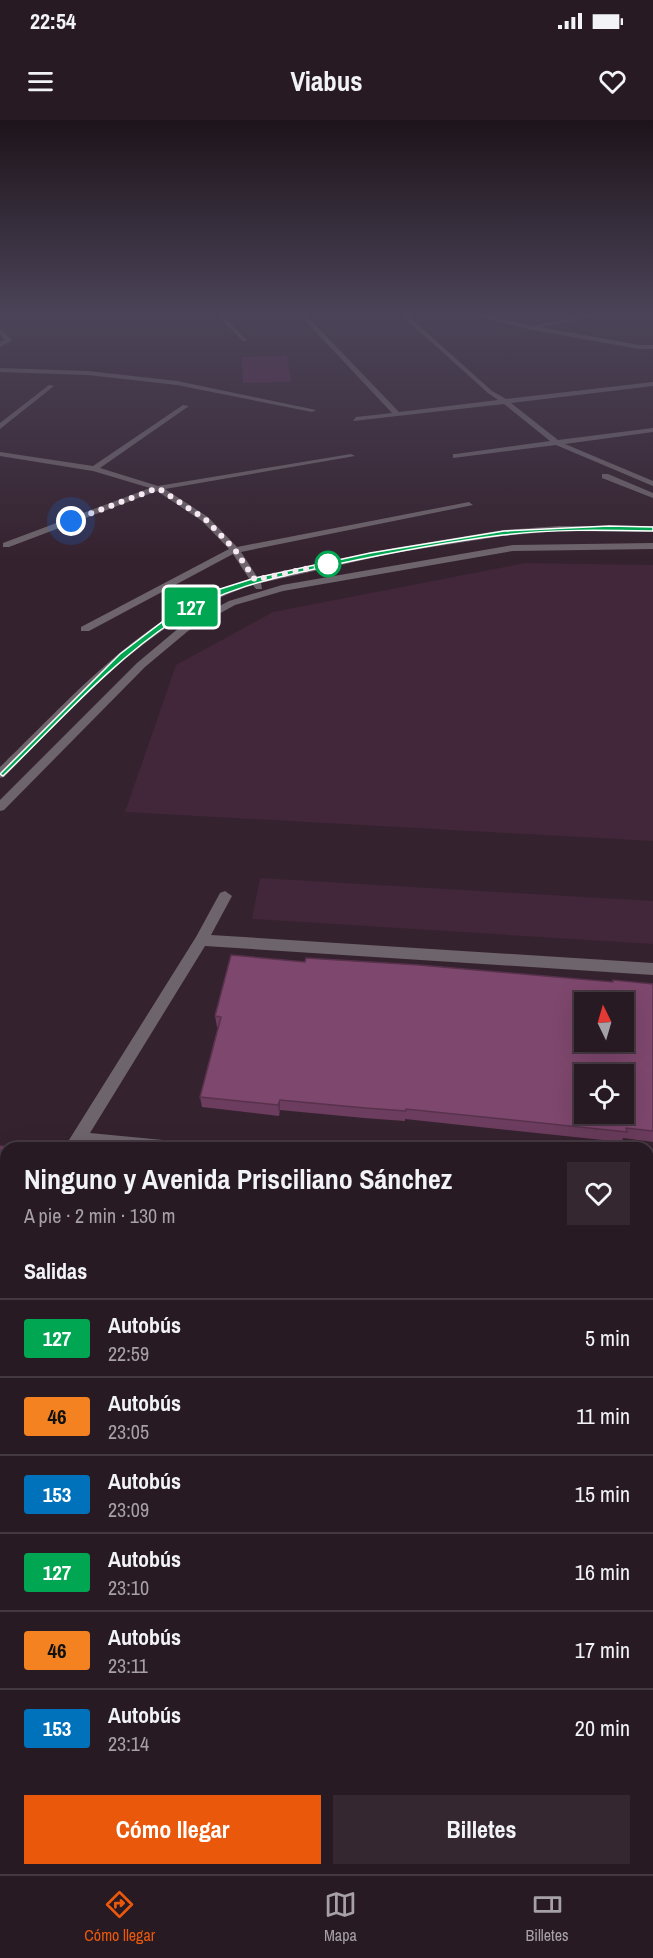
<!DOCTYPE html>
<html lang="es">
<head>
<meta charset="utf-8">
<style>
  body { margin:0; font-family:"Archivo Narrow",sans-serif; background:#342730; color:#f1f3f6; height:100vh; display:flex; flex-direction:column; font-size:22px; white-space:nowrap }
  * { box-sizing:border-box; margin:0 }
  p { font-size:20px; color:#a5a1a6 }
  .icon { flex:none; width:33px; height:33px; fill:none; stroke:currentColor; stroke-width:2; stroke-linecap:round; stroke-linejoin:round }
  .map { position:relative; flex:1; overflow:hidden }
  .panel { position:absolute; left:0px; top:1022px; width:654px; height:734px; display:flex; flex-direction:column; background:#281a23; border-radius:18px 18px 0 0; box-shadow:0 6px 24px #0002,0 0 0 2px #443841 }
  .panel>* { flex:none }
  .badge { padding:0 12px; border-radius:4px; font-size:21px; line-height:39px }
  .needle { width:39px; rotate:355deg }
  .fabs { position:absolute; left:574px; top:872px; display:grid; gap:12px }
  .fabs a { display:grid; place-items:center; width:60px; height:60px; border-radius:0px; background:#281a23; box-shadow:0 6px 24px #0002,0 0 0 2px #443841; font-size:30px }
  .you { position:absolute; width:30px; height:30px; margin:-15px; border:4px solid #fff; border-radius:50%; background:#1a73e8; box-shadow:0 0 0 9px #1a73e833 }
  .map>.badge { position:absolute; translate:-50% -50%; box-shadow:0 0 0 3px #fff }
  h2 { padding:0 24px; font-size:22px; line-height:54px }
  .round { display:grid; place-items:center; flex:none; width:63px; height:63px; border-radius:0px; background:#342730 }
  .headline { display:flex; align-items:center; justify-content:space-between; height:102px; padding:0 24px }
  h1 { font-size:28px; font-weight:700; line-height:45px }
  .button { display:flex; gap:12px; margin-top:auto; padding:12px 24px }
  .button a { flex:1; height:69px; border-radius:0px; background:#ea580c; color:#fff; font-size:24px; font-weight:700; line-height:69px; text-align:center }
  .button a+a { background:#342730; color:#f1f3f6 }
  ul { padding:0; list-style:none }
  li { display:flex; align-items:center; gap:18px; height:78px; padding:0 24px; border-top:2px solid #443841 }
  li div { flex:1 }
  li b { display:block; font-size:22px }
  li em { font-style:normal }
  li .badge { min-width:66px; font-weight:700; text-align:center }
  .status { display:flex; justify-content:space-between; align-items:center; height:42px; padding:0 30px; background:#281a23; direction:ltr }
  .status svg { height:16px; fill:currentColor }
  header { display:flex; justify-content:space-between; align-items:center; height:78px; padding:0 24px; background:#281a23; font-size:27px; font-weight:700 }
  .tab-bar { display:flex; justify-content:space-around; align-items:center; height:84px; border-top:2px solid #443841; background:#281a23; font-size:16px; color:#a5a1a6 }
  .tab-bar a { display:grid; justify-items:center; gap:3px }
  .tab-bar .selected { color:#ea580c }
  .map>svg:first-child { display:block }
</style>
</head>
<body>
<div class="status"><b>22:54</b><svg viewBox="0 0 49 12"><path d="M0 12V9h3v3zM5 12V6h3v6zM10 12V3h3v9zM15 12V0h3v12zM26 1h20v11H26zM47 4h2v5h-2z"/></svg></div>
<header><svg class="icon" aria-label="menu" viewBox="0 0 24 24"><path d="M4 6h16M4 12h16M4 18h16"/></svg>Viabus<svg class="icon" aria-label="heart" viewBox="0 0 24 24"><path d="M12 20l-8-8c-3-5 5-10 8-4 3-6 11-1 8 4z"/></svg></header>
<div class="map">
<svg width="653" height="1754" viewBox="0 0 653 1754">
  <rect width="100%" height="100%" fill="#35222f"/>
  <path fill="#412739" d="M525,443L653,445V721L125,692L176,545L273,492Z
    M260,758L653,781V824L252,799Z
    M648,1099H653V1699H648Z
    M6,1208V1605L0,1603V1221Z
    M0,1743H6V1749H78L139,1754H0Z"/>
  <path fill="#5a294c" d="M287,236L291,262L243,263L242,237Z"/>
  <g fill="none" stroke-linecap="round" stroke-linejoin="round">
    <path fill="#6e646b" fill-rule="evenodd" d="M215,193H221L247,221H243Z
      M298,193H304L399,292L498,280L488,273L399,193H405L492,271L506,279L653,262V266L511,283L558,320L653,308V312L565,324L653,361V366L556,325L453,338V334H456L550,321L504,284L353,301L356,297L392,293Z
      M463,193H473L534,206L595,193H607L540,207L639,225H653V229H639L528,209Z
      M0,209L12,220L0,227V222L5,220L0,214Z
      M0,248L88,251L177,261L316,290L312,292L177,265L88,255L0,252Z
      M49,265L54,266L0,309V303Z
      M183,285L189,286L100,348L158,366L351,334L355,336L165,369L208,397L237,427L469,382L473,385L241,432L258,458L394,428L503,410L559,406H653V412L559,411L503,416L394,433L261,463L262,469H256L253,465C151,497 78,583 4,657L0,658V647C74,576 147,489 250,460L233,434L89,511H81V507L229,429L202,401L157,371L9,427H3V423L150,368L93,351L0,336V332L93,346Z
      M602,354H608L653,373V378L602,358Z
      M653,423V429L513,431L283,471L235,485L188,511L145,547L4,690L0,691V680L137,543L180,507L229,481L282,465L513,425Z
      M225,771L232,776L211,815L653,843V855L205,826L90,1013L163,1020L169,1023L171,1028H64L196,817L220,773Z
      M648,1059H653V1075H648Z
      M6,1128V1154L0,1156V1131Z
      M0,1676L6,1677V1703L0,1702Z
      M648,1739L653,1740V1754H596L594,1749H648Z"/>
  </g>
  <path fill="#6c3d5e" d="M305,842L612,862L613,860L653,864V1022L623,1018L622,1022L405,999V1001L364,998L280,990L279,996L202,987L200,977L218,907H217L215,896Z
    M0,1026L6,1028V1091L4,1090L0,1101Z
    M648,1093L653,1094V1195L648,1194Z
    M648,1238L653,1239V1351H648Z
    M61,1749H70L98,1754H56V1751Z"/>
  <path fill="#58324c" d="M280,980V990L279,996L278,985Z
    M0,1085L4,1090L0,1101Z"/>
  <path fill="#7e476d" stroke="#58324c" stroke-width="1.5" fill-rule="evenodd" d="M231,835L305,842L306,838L419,845L613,862V860L653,864V1011L626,1008L627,1012L406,989V991L365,988L280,980L278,985L200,977L221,897L215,896ZM585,882H624V921H585ZM585,954H624V993H585Z
    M0,1026L25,1027L6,1028V1082L0,1081Z
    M648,1093L653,1094V1186H648Z
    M648,1238L653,1239V1343L648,1342Z
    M56,1751L70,1754H56Z"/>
  <linearGradient id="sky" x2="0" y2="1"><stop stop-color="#1d131a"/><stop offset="0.44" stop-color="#4b4458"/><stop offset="1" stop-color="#4b4458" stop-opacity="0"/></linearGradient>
  <rect width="653" height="439" fill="url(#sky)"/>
  <path fill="#00a651" stroke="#fff" stroke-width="1.5" d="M609,406L653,407V411C604,410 552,409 503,415C446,422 389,433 333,445C277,457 223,467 175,500C111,542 58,603 3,656L0,654L120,534L170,496L217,470L255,458L370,433L504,411Z"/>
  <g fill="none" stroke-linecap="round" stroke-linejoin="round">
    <path stroke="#f7e9f2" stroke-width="6" stroke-dasharray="0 10.8" d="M71,401L158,368L205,399L235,430L255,460L328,444"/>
  </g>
  <circle fill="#fff" stroke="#00a651" stroke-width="3" cx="328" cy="444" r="12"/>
</svg>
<div class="fabs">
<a><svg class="needle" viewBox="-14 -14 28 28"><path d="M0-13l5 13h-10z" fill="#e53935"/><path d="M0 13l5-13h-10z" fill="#a5a1a6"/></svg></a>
<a><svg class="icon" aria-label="locate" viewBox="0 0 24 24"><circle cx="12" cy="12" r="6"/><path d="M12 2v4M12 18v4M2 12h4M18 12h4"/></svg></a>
</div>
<div class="you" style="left:71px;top:401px"></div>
<b class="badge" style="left:191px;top:487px;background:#00a651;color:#fff">127</b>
<section class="panel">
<div class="headline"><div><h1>Ninguno y Avenida Prisciliano Sánchez</h1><p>A pie · 2 min · 130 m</p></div><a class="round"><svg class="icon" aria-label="heart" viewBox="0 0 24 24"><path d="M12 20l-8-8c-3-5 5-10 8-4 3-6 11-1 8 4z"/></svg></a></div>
<h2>Salidas</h2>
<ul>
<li><span class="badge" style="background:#00a651;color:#fff">127</span><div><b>Autobús</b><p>22:59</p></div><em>5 min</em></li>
<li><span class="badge" style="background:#f58220;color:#111">46</span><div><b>Autobús</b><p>23:05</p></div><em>11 min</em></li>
<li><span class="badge" style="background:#0072bc;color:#fff">153</span><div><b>Autobús</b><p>23:09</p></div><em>15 min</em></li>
<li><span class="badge" style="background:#00a651;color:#fff">127</span><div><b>Autobús</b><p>23:10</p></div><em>16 min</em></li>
<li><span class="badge" style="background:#f58220;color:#111">46</span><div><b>Autobús</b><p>23:11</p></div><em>17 min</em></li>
<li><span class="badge" style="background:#0072bc;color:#fff">153</span><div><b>Autobús</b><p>23:14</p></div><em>20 min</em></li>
</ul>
<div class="button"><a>Cómo llegar</a><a>Billetes</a></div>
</section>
</div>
<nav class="tab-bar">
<a class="selected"><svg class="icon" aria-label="directions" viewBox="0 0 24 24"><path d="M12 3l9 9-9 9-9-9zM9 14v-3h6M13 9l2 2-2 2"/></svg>Cómo llegar</a>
<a><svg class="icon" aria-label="map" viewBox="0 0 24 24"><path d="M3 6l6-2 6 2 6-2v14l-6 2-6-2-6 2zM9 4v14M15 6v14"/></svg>Mapa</a>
<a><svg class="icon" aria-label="tickets" viewBox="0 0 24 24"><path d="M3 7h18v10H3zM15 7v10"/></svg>Billetes</a>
</nav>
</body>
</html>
